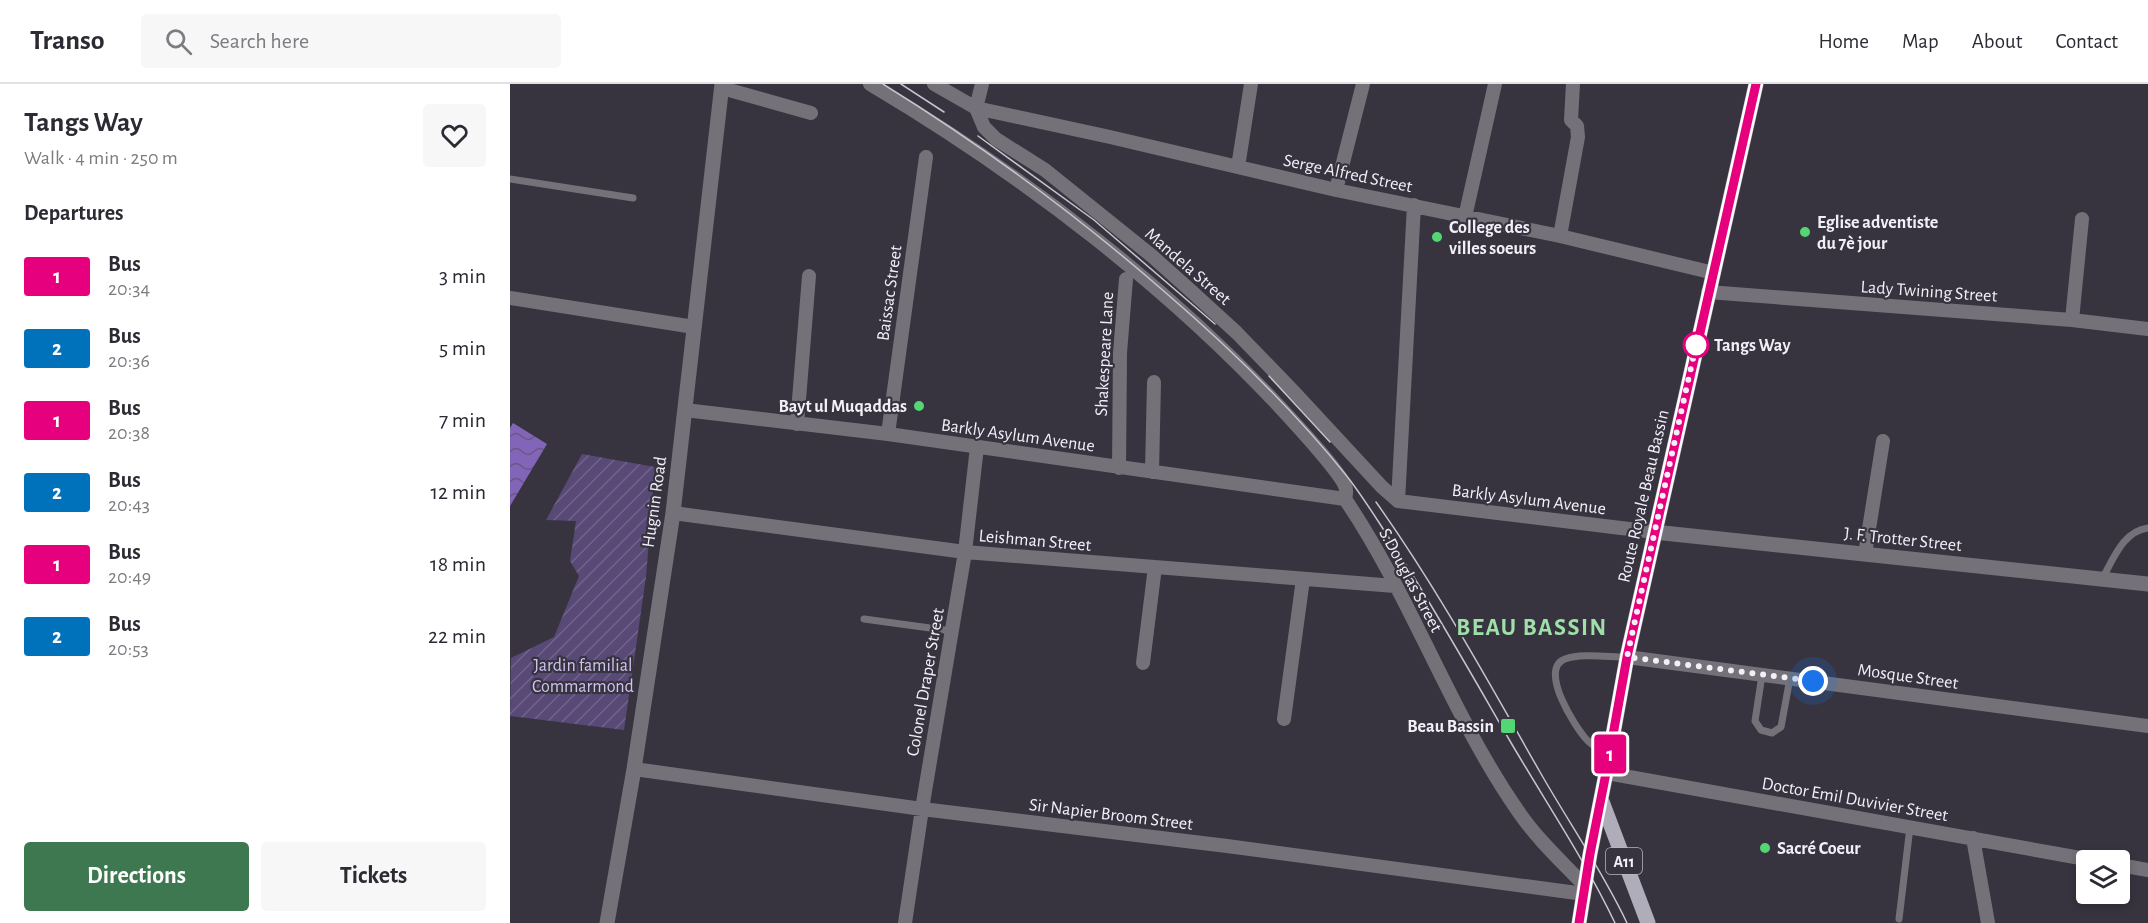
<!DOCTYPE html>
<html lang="en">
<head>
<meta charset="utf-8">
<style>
  body { margin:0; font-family:"Alegreya Sans",sans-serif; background:#f7f7f7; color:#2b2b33; height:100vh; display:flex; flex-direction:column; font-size:22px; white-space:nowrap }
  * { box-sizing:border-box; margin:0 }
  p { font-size:20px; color:#7c7c81 }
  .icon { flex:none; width:33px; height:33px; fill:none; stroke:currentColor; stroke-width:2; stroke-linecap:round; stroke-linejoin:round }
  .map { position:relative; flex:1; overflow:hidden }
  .details { display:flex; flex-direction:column; background:#fff; width:510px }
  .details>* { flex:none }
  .badge { padding:0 12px; border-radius:4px; font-size:21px; line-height:39px }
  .controls { position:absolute; left:1566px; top:766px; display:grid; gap:12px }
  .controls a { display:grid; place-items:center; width:54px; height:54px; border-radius:6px; background:#fff; box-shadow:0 3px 9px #0003; font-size:30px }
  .you { position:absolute; width:30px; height:30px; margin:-15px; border:4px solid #fff; border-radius:50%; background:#1a73e8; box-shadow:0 0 0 9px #1a73e833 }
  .map>.badge { position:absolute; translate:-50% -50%; box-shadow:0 0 0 3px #fff }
  h2 { padding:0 24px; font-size:22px; line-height:54px }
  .round { display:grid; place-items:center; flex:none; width:63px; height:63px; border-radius:6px; background:#f7f7f7 }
  .head { display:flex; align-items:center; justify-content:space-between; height:102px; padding:0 24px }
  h1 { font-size:28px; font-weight:700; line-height:45px }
  .action { display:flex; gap:12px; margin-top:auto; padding:12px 24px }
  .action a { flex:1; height:69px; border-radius:6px; background:#3d7850; color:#fff; font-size:24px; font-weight:700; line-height:69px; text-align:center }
  .action a+a { background:#f7f7f7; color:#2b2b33 }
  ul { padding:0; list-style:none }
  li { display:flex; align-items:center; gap:18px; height:72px; padding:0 24px }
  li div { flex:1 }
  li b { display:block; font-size:22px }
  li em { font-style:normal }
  li .badge { min-width:66px; font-weight:700; text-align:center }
  header { display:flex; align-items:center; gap:36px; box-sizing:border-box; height:84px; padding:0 30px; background:#fff; border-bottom:2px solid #e1e1e2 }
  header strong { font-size:28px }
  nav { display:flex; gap:33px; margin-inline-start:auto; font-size:21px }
  .search { width:420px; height:54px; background:#f7f7f7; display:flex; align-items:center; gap:15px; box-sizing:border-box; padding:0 21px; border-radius:6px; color:#7c7c81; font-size:22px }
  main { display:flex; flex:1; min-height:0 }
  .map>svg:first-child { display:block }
</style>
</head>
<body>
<header>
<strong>Transo</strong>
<div class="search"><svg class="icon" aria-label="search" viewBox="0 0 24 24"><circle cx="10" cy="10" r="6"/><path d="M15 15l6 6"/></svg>Search here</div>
<nav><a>Home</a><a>Map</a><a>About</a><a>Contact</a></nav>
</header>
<main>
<section class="details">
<div class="head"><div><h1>Tangs Way</h1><p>Walk · 4 min · 250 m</p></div><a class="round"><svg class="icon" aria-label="heart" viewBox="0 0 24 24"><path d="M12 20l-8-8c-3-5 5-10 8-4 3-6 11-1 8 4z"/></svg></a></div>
<h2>Departures</h2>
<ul>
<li><span class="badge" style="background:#e6007e;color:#fff">1</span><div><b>Bus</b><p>20:34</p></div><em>3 min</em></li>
<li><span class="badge" style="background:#0072bc;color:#fff">2</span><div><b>Bus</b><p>20:36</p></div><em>5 min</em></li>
<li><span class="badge" style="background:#e6007e;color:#fff">1</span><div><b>Bus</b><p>20:38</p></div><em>7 min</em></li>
<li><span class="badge" style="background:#0072bc;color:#fff">2</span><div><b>Bus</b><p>20:43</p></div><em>12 min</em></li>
<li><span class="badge" style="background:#e6007e;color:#fff">1</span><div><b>Bus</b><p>20:49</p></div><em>18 min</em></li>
<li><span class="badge" style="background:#0072bc;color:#fff">2</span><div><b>Bus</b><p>20:53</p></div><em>22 min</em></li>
</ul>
<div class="action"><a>Directions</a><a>Tickets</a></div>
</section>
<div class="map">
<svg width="1638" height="839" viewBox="0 0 1638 839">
  <defs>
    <pattern id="garden-furrows" width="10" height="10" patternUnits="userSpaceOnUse" patternTransform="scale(1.5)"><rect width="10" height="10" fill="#584977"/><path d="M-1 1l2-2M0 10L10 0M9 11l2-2" fill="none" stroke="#70648b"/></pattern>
    <pattern id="water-waves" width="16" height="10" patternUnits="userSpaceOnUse" patternTransform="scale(1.5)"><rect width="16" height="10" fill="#8265b8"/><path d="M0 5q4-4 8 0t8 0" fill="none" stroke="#685886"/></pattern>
  </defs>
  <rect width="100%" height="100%" fill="#373440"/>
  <path fill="url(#garden-furrows)" d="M72,370L145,383L136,493L114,646L0,632L1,574L44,553L69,492L60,477L66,437L36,436Z"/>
  <path fill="url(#water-waves)" d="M3,339L37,360L0,422V344Z"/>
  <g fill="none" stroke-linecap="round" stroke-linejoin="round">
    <path stroke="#747278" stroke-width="7" d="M0,95L123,114
      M1592,495C1603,476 1613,447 1638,444
      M354,535L442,547
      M1252,591L1245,637L1251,646L1262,649L1271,643L1280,594
      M1099,673C1092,667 1083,662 1077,656C1065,643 1028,585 1055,575C1071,569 1099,573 1116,573
      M1389,835L1400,743"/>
    <path stroke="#747278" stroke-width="14" d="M360,0C515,92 669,210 790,345C800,356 831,391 835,402C837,406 836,411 835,415
      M424,0L466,24L474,43L486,55L535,86L642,172L680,206L727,249L785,309L872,403L888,417L1144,448
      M472,0L466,24L600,53L826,106L1050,152L1204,189
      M212,4L301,29
      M728,83L741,0
      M826,106L853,0
      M955,133L985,0
      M1050,152L1068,53L1067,42L1061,36L1063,0
      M1198,208L1562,236L1638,245
      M0,214L184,243
      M1562,236L1572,135
      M175,326L378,350L835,415
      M287,340L299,192
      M378,350L416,73
      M609,384L610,269L616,195
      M642,388L644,298
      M835,415C902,514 940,629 1008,727C1027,755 1052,778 1075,802
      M888,417L904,121
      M163,429L455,468L885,502
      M1355,470L1373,357
      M1117,573L1638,642
      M633,579L645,483
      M774,635L793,495
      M124,685L412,725L717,762L1074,810
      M1097,689L1587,777
      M1463,754L1478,839
      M1610,781L1638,786
      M395,839L412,725L455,468L467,363"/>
    <path stroke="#747278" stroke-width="15" d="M1144,448L1638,500
      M97,839L124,685L163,429L212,0"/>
    <path stroke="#b0adba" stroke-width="15" d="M1091,715L1138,839
      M1069,839L1080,770L1097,684L1117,573L1246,0"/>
    <path stroke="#c6c4cd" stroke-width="1.5" d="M373,0C473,62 568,132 656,209C721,265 782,324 836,391C855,415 870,441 887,466C927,529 963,593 1000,657C1035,717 1075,776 1105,839
      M391,0L434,28
      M468,52L584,136L705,240
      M759,292L820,358
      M866,418C927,504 978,597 1030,688C1059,739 1092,786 1117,839"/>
  </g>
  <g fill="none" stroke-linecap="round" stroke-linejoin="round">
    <g stroke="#fff" stroke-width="14">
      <path id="line" d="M1069,839L1080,770L1097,684L1117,573L1246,0"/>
    </g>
    <use href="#line" stroke="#e6007e" stroke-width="9"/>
    <path stroke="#f1eff7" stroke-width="6" stroke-dasharray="0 10.8" d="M1186,261L1188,252L1117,573L1303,597"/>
  </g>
  <g fill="#53d673" stroke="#373440" stroke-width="2">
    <circle cx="1295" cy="148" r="6"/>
    <circle cx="927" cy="153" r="6"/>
    <circle cx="409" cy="322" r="6"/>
    <rect x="990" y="634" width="16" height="16" rx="3"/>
    <circle cx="1255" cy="764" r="6"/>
  </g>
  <circle fill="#fff" stroke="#e6007e" stroke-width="3" cx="1186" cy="261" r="12"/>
  <g text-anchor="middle" stroke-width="4.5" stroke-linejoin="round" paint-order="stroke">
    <rect fill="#373440" stroke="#b9b7c0" stroke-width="1.5" x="1096" y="764" width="36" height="26" rx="4.5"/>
    <g font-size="16" font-weight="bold" fill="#f1eff7">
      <text x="1114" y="783">A11</text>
    </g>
    <g font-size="18" fill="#f1eff7" stroke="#373440">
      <text transform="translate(838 89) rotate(12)" y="6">Serge Alfred Street</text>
      <text transform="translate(678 182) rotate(41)" y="6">Mandela Street</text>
      <text transform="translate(1419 207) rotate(4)" y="6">Lady Twining Street</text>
      <text transform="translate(379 209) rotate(-82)" y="6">Baissac Street</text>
      <text transform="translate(594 270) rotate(-87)" y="6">Shakespeare Lane</text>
      <text transform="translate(508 351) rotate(8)" y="6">Barkly Asylum Avenue</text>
      <text transform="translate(1133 412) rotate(-77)" y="6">Route Royale Beau Bassin</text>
      <text transform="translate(1019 415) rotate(7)" y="6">Barkly Asylum Avenue</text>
      <text transform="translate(144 418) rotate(-82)" y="6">Hugnin Road</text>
      <text transform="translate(1393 455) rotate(6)" y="6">J. F. Trotter Street</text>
      <text transform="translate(525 456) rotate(5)" y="6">Leishman Street</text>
      <text transform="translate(901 496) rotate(62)" y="6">S.Douglas Street</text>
      <text transform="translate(1398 592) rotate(8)" y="6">Mosque Street</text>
      <text transform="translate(415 598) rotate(-80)" y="6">Colonel Draper Street</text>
      <text transform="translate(1345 715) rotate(10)" y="6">Doctor Emil Duvivier Street</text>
      <text transform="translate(601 730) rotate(7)" y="6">Sir Napier Broom Street</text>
    </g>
    <g font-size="18" font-weight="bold" fill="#f1eff7" stroke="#373440" text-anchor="start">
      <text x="1307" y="144">Eglise adventiste<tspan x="1307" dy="21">du 7è jour</tspan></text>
      <text x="939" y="149">College des<tspan x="939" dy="21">villes soeurs</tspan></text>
      <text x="397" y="328" text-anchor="end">Bayt ul Muqaddas</text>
      <text x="984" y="648" text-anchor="end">Beau Bassin</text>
      <text x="1267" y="770">Sacré Coeur</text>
    </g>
    <g font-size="18" font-weight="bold" fill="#f1eff7" stroke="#373440" text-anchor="start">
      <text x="1204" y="267">Tangs Way</text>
    </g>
    <g font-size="18" fill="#d0c3ef" stroke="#373440">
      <text x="73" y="587">Jardin familial<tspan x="73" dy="21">Commarmond</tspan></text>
    </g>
    <g font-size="24" font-weight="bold" letter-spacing="1.5" fill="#9fe0a9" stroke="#373440">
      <text x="1022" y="551">BEAU BASSIN</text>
    </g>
  </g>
</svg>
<div class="controls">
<a><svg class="icon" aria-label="layers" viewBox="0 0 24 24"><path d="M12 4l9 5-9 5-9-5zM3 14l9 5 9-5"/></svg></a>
</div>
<div class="you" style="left:1303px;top:597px"></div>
<b class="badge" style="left:1100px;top:670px;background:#e6007e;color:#fff">1</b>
</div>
</main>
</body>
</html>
